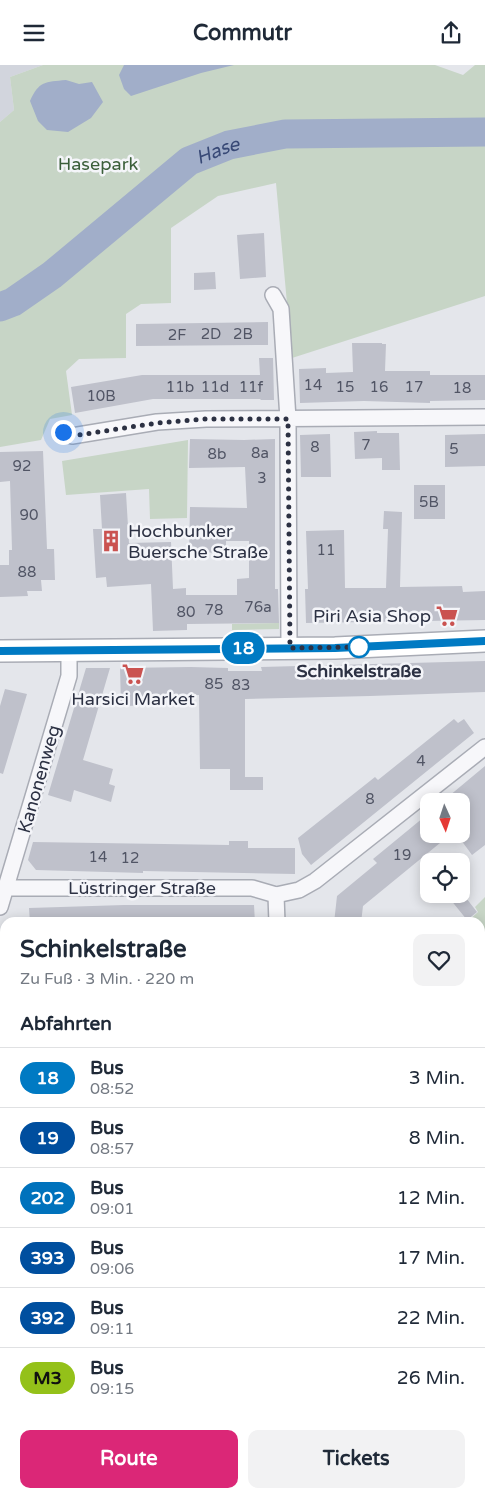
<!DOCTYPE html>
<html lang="de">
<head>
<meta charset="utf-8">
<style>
  body { margin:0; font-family:"Varela Round",sans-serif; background:#f2f2f3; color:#1f2937; height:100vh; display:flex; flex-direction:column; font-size:19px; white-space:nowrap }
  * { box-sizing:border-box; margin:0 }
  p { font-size:16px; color:#747a83 }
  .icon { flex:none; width:28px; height:28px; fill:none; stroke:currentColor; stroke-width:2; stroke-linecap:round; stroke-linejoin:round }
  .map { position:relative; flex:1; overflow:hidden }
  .panel { position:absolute; left:0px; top:852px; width:485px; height:581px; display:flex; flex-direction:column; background:#fff; border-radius:15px 15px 0 0; box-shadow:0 2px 12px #0003 }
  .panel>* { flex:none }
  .badge { padding:0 10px; border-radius:16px; font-size:18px; line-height:32px }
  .needle { width:32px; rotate:177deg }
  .controls { position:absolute; left:420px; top:728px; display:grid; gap:10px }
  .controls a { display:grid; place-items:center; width:50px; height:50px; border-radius:10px; background:#fff; box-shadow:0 2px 12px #0003; font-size:25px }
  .you { position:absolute; width:25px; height:25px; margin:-12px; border:4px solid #fff; border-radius:50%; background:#1a73e8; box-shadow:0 0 0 8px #1a73e833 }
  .map>.badge { position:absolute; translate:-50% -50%; box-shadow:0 0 0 2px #fff }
  h2 { padding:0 20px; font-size:19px; line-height:45px }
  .round { display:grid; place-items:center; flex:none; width:52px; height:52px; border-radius:10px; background:#f2f2f3 }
  .overview { display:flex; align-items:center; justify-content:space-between; height:85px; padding:0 20px }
  h1 { font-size:24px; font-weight:700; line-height:38px }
  .cta { display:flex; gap:10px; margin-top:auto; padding:10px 20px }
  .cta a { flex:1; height:58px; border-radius:10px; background:#db2777; color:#fff; font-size:20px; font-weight:700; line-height:58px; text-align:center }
  .cta a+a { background:#f2f2f3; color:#1f2937 }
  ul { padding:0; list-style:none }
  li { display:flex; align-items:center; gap:15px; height:60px; padding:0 20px; border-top:1px solid #e0e1e3 }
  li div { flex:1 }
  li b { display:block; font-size:19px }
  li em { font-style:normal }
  li .badge { min-width:55px; font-weight:700; text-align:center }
  header { display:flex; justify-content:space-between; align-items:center; height:65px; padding:0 20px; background:#fff; font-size:22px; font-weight:700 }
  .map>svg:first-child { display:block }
</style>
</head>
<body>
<header><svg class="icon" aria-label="menu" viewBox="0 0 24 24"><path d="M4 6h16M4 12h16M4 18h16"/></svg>Commutr<svg class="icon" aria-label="share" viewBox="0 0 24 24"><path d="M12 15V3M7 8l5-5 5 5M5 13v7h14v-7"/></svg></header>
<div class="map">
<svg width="485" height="1433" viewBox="0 0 485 1433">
  <rect width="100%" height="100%" fill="#e4e6eb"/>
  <path fill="#d2d5dd" d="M0,0H43L10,12L14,45L0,57Z
    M485,867V1433H0V1264L5,1256V1429H480V872Z"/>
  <path fill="#c7d5c6" d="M43,0H435L463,10L475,0H485V231L292,293L276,118L218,131L171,163V238L141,239L126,249V293L79,294L66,306L72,350L50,354L41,375L0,382V57L14,45L10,12Z
    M188,375L187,453L150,454L149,424L66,430L62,396Z
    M279,558V564L232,565V559Z
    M485,832V867L480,872V858L467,857L478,847L475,842Z
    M5,1150V1206L0,1213V1152Z"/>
  <path fill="#a1aec9" d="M124,0H234L201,8L131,31L124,24L119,10Z
    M66,15L79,19L92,17L103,37L91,53L68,67L47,65L38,56L30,36C39,16 45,17 66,15Z"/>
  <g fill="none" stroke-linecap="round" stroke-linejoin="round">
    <path stroke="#a1aec9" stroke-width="29" id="s1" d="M0,242L13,237L52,210L189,96L229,80L285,69L485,67"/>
  </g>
  <path fill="#bfc1cb" d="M264,168L266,212L240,214L237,170Z
    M215,207L216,224L194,225V208Z
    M268,257V280L136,281V259Z
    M352,278H382V279H386L385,306H430V310H485V335L430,336V338L364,336L300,338L299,304L326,303V308L353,307Z
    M259,293H273L274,335H261L260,334H153L75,348L71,322L142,310H260Z
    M377,366V368H399L400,405H382V393L355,394L354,367Z
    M330,369L331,412H301L300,370Z
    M485,369V401L445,402V370Z
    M190,374L244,375L275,374V524H278L279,558L187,559V565L153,566L151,519L107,522L106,512L96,513L93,464H102L100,430L126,428L129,478L171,477L173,524L186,523V530H237V514L249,513V476H226V488L189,487L190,442L247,443L245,402L189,403Z
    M43,386L47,484H54L55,515H41L42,526H27L28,531L0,532V500H9V485H12L10,416L0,417V387Z
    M414,420H445V454H414Z
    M384,446L402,447L400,522L462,521L463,527L485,526V555L306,558L305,524H308L306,466L344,465L345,523H386L388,464H383Z
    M485,596V627L370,631L245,634V712H263V725H230V704H200L199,630L172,631V640L121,641L120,603L191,602L228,603V606H262L261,602Z
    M86,603H110L83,695L113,704L109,719L115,721L111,737L74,725L71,737L48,730Z
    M5,624L27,629L3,709L0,708V641Z
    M454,654L458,658L464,654L474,668L311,800L302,789L298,773L375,712L378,715Z
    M485,701V780L472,790L461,775V736H443Z
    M429,748V769H451L363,841L361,858H334L337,831L377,798L373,794Z
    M229,776H248V783H295V809L143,806V808L36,805L28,795L33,777L229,780Z
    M446,829H463L477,847L467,855Z
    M124,840H254L255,858H30L29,843Z"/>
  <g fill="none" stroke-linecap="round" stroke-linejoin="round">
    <g stroke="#a9acb5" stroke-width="18">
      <path id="street" d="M273,230L281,244L288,354L289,583
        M63,367L72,371L157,357L206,354L485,352
        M7,823H252L276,830
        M0,842L69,611V585
        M277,858L276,830L299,825L315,816L485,682
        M0,1136L5,1134"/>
    </g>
    <g stroke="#a9acb5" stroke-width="24">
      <path id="secondary" d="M0,586L335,583L485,576"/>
    </g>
    <use href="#street" stroke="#f7f7fa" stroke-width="15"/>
    <use href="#secondary" stroke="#fff" stroke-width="21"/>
    <path stroke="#7e8395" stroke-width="4" stroke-dasharray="2.5 5" stroke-linecap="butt" d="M480,883L485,879
      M0,1190L5,1188
      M480,1341L485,1329
      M480,1370L485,1357
      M444,1433L445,1429
      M455,1433L457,1429"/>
  </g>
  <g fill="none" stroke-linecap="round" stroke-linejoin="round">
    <g stroke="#fff" stroke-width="11">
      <path id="line" d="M0,586L335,583L485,576"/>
    </g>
    <use href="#line" stroke="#007ac3" stroke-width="8"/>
    <path stroke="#2c3143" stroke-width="5" stroke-dasharray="0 9" d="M63,367L72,371L157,358L206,354H288L290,583L359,582"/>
  </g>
  <defs>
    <g id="building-bare" transform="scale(1.725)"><path d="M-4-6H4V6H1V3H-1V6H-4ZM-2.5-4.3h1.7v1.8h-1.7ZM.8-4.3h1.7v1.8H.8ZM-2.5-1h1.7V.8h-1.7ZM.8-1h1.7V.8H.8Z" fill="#ca5250" stroke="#f4f5f9" stroke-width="2.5" paint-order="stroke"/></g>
    <g id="supermarket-bare" transform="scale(1.725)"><path d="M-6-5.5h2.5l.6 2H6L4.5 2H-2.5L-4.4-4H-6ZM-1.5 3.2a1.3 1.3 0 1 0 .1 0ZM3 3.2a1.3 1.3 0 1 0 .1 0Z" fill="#ca5250" stroke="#f4f5f9" stroke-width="2.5" paint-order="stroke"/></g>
  </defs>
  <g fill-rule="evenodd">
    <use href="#building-bare" x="111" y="476"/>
    <use href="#supermarket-bare" x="447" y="551"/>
    <use href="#supermarket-bare" x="133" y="609"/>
  </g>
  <circle fill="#fff" stroke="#007ac3" stroke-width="2.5" cx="359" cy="582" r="10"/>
  <g text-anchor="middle" stroke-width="5" stroke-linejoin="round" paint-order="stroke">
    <g font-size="15" fill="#515565">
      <text x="211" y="274">2D</text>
      <text x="243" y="274">2B</text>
      <text x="177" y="275">2F</text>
      <text x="313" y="325">14</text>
      <text x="180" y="327">11b</text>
      <text x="215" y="327">11d</text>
      <text x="251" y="327">11f</text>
      <text x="345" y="327">15</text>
      <text x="379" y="327">16</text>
      <text x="414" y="327">17</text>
      <text x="462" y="328">18</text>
      <text x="101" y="336">10B</text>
      <text x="366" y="385">7</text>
      <text x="315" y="387">8</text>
      <text x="454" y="389">5</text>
      <text x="260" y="393">8a</text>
      <text x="217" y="394">8b</text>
      <text x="22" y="406">92</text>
      <text x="262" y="418">3</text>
      <text x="429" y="442">5B</text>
      <text x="29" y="455">90</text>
      <text x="326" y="490">11</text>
      <text x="27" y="512">88</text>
      <text x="258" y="547">76a</text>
      <text x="214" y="550">78</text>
      <text x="186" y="552">80</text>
      <text x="214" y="624">85</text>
      <text x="241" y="625">83</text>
      <text x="421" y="701">4</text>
      <text x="370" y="739">8</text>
      <text x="402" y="795">19</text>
      <text x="98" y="797">14</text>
      <text x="130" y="798">12</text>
    </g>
    <g font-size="18" fill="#3b5f3a" stroke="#f4f5f9">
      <text x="98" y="105">Hasepark</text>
    </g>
    <g font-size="18" fill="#2c3143" stroke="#f4f5f9" text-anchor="start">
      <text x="128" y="472">Hochbunker<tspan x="128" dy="21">Buersche Straße</tspan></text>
      <text x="431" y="557" text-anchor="end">Piri Asia Shop</text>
      <text x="133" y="640" text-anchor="middle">Harsici Market</text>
    </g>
    <g font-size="18" font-weight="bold" fill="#2c3143" stroke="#f4f5f9">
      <text x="359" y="612">Schinkelstraße</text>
    </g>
    <g font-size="18" fill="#2c3143" stroke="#f4f5f9">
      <text transform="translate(39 714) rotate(-74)" y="6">Kanonenweg</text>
      <text x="142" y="829">Lüstringer Straße</text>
    </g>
    <g font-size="19" font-style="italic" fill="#384976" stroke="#f4f5f9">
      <text dy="7" stroke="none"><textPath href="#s1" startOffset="270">Hase</textPath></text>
    </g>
  </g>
</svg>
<div class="controls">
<a><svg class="needle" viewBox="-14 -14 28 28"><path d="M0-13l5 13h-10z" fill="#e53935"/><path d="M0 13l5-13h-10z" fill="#747a83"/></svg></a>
<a><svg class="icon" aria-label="locate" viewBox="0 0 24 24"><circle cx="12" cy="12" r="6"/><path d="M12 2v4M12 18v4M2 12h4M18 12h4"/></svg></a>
</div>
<div class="you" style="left:63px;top:367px"></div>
<b class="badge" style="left:243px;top:583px;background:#007ac3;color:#fff">18</b>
<section class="panel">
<div class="overview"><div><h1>Schinkelstraße</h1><p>Zu Fuß · 3 Min. · 220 m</p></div><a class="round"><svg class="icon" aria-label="heart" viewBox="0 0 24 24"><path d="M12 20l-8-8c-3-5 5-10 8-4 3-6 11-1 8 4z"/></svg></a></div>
<h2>Abfahrten</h2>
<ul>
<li><span class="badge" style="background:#007ac3;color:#fff">18</span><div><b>Bus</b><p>08:52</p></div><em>3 Min.</em></li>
<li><span class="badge" style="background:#004e9e;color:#fff">19</span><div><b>Bus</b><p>08:57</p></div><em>8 Min.</em></li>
<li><span class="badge" style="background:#0072bc;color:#fff">202</span><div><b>Bus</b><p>09:01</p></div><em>12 Min.</em></li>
<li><span class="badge" style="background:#004f9f;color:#fff">393</span><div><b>Bus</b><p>09:06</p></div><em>17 Min.</em></li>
<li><span class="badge" style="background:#004f9f;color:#fff">392</span><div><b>Bus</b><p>09:11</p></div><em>22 Min.</em></li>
<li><span class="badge" style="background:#94c119;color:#111">M3</span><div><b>Bus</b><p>09:15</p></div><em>26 Min.</em></li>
</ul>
<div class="cta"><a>Route</a><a>Tickets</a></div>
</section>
</div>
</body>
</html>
